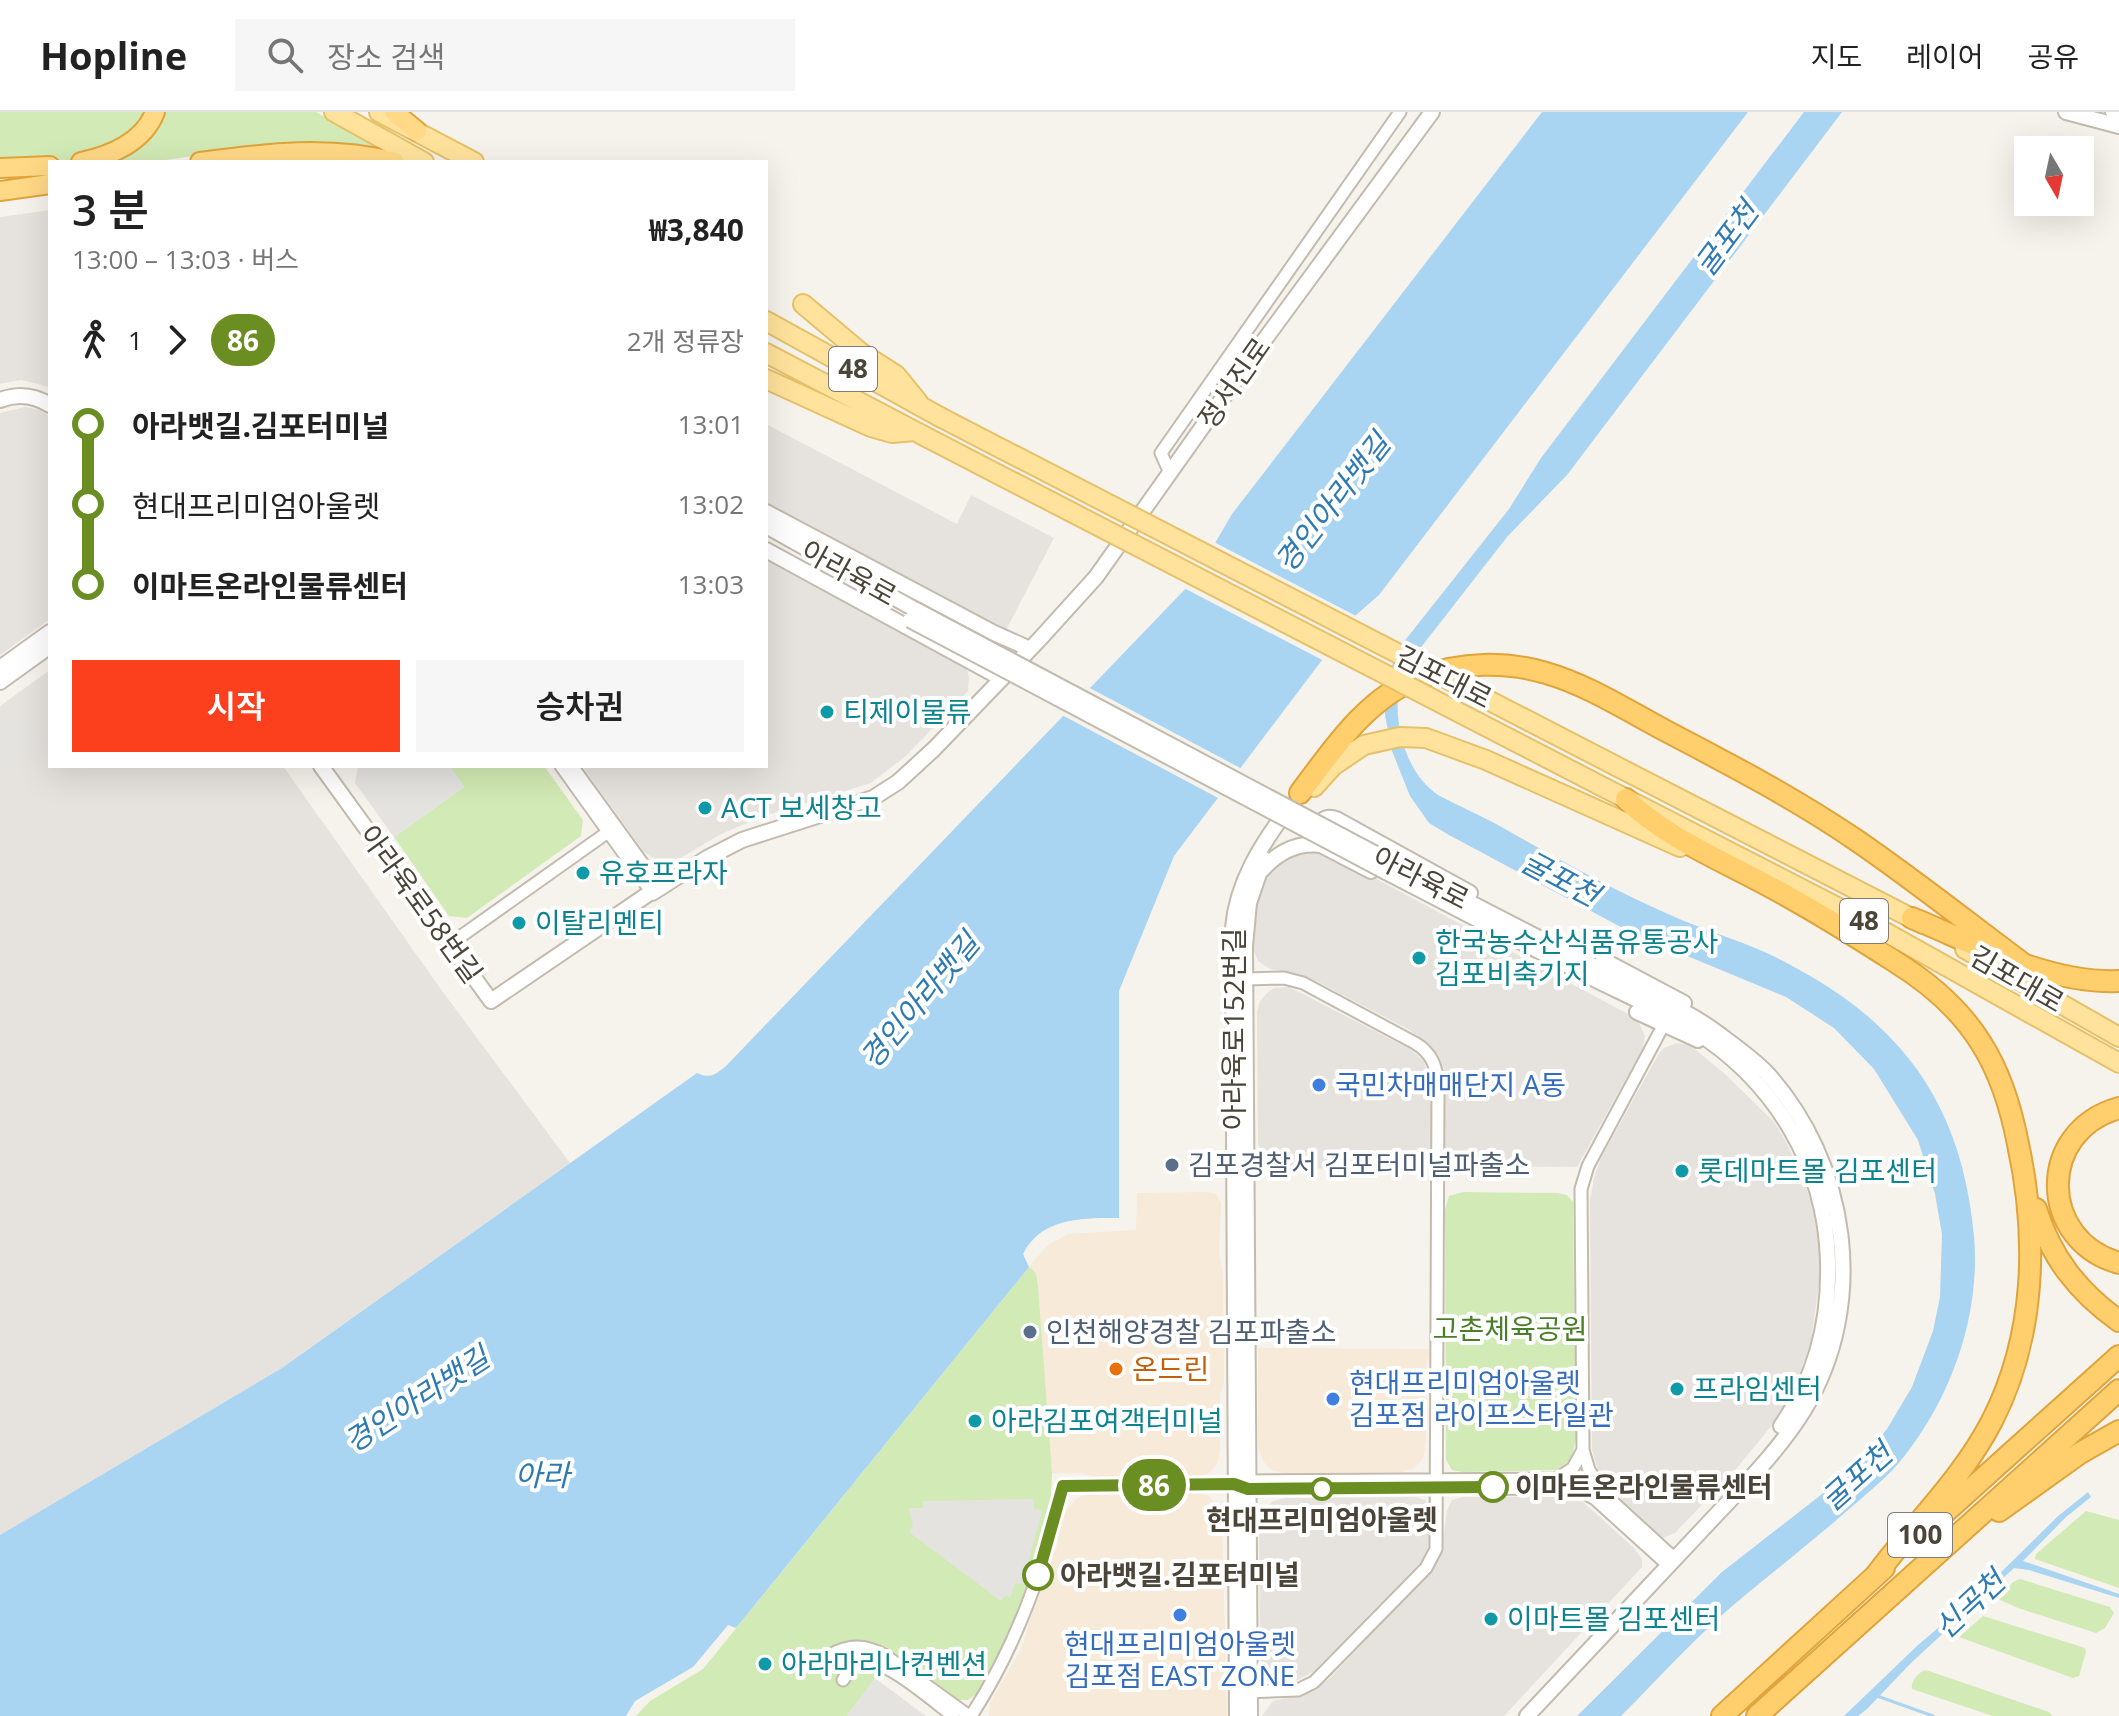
<!DOCTYPE html>
<html lang="ko">
<head>
<meta charset="utf-8">
<style>
  body { margin:0; font-family:"Open Sans","Noto Sans KR",sans-serif; background:#f6f6f6; color:#222; height:100vh; display:flex; flex-direction:column; font-size:30px; white-space:nowrap }
  * { box-sizing:border-box; margin:0 }
  p { font-size:26px; color:#767676 }
  .icon { flex:none; width:44px; height:44px; fill:none; stroke:currentColor; stroke-width:2; stroke-linecap:round; stroke-linejoin:round }
  .map { position:relative; flex:1; overflow:hidden }
  .panel { position:absolute; left:48px; top:48px; width:720px; height:608px; display:flex; flex-direction:column; background:#fff; border-radius:0px; box-shadow:0 8px 32px #0002 }
  .panel>* { flex:none }
  .badge { padding:0 16px; border-radius:26px; font-size:28px; line-height:52px }
  .needle { width:52px; rotate:171deg }
  .tools { position:absolute; left:2014px; top:24px; display:grid; gap:16px }
  .tools a { display:grid; place-items:center; width:80px; height:80px; border-radius:0px; background:#fff; box-shadow:0 8px 32px #0002; font-size:40px }
  .map>.badge { position:absolute; translate:-50% -50%; box-shadow:0 0 0 4px #fff }
  .legs { display:flex; align-items:center; gap:12px; height:88px; padding:0 24px; font-size:26px }
  .legs p { margin-inline-start:auto }
  .headline { display:flex; align-items:center; justify-content:space-between; height:136px; padding:0 24px }
  h1 { font-size:44px; font-weight:600; line-height:60px }
  .button { display:flex; gap:16px; margin-top:auto; padding:16px 24px }
  .button a { flex:1; height:92px; border-radius:0px; background:#fc3f1d; color:#fff; font-size:32px; font-weight:600; line-height:92px; text-align:center }
  .button a+a { background:#f6f6f6; color:#222 }
  ul { padding:0 24px; list-style:none }
  li { display:flex; align-items:center; gap:28px; height:80px; font-size:30px }
  li i { display:grid; place-items:center; width:12px; height:100%; margin:0 10px; background:currentColor }
  li i::after { content:''; width:20px; height:20px; margin:-10px; border:6px solid; border-radius:50%; background:#fff }
  li p { margin-inline-start:auto }
  li:first-child i { background:linear-gradient(#0000 50%,currentColor 0) }
  li:last-child i { background:linear-gradient(currentColor 50%,#0000 0) }
  header { display:flex; align-items:center; gap:48px; box-sizing:border-box; height:112px; padding:0 40px; background:#fff; border-bottom:2px solid #e0e0e0 }
  header strong { font-size:38px }
  nav { display:flex; gap:44px; margin-inline-start:auto; font-size:28px }
  .search { width:560px; height:72px; background:#f6f6f6; display:flex; align-items:center; gap:20px; box-sizing:border-box; padding:0 28px; border-radius:0px; color:#767676; font-size:30px }
  .map>svg:first-child { display:block }
</style>
</head>
<body>
<header>
<strong>Hopline</strong>
<div class="search"><svg class="icon" aria-label="search" viewBox="0 0 24 24"><circle cx="10" cy="10" r="6"/><path d="M15 15l6 6"/></svg>장소 검색</div>
<nav><a>지도</a><a>레이어</a><a>공유</a></nav>
</header>
<div class="map">
<svg width="2119" height="1604" viewBox="0 0 2119 1604">
  <rect width="100%" height="100%" fill="#f6f3ec"/>
  <path fill="#f7ead8" d="M1207,1080L1216,1082L1221,1091L1219,1141L1223,1163L1224,1271L1220,1283V1340L1217,1352L1208,1362L1195,1365H1093L1081,1361H1052L1038,1174L1036,1161L1029,1155L1047,1134L1068,1122L1136,1118L1137,1081Z
    M1258,1236L1430,1237L1427,1253L1426,1331L1423,1346L1414,1356L1402,1360L1283,1361L1271,1358L1263,1349L1258,1334Z
    M1090,1381H1198L1209,1384L1218,1394L1222,1410L1227,1604H989L990,1591L1021,1537L1049,1449L1056,1437L1064,1401L1077,1386Z"/>
  <path fill="#e6e2dd" d="M50,98V275L21,268L0,272V105Z
    M25,295L40,298L50,305V507L0,543V301Z
    M766,312L957,412L971,383L1054,426L1006,518L766,394Z
    M766,444L965,552L969,565L968,579L907,643L871,671L764,704L721,722L679,747L660,751L644,740L582,654H766Z
    M50,558V654H283L440,876L570,1051L282,1256L0,1423V594Z
    M1313,737L1349,752L1637,907L1645,924L1643,936L1577,1055L1452,1054L1446,1047L1445,1041L1444,957L1439,944L1429,932L1406,916L1318,870L1299,862L1270,857L1258,849L1251,831L1255,792L1264,764L1280,745Z
    M1289,875L1410,937L1424,949L1431,971V1041L1428,1052L1419,1055L1288,1057L1272,1055L1266,1051L1259,1039L1258,1030L1257,900L1260,889L1269,879L1274,876Z
    M1677,931L1691,934L1725,962L1774,1010L1785,1028L1800,1059L1812,1093L1820,1139V1164L1811,1230L1793,1279L1777,1307L1736,1357L1675,1421L1663,1426L1613,1384L1599,1363L1592,1338L1590,1088L1594,1066L1601,1046L1658,943L1664,936Z
    M1415,1385L1425,1388L1430,1398V1430L1424,1447L1314,1559L1294,1570L1287,1571L1274,1567L1264,1557L1260,1544L1259,1412L1263,1400L1273,1389L1286,1386Z
    M1562,1385L1582,1389L1634,1436L1642,1447V1455L1504,1604H1262L1273,1589L1305,1582L1328,1568L1425,1465L1441,1442L1447,1399L1452,1388L1463,1385Z"/>
  <path fill="#d2eab5" d="M0,0H150L134,22L98,43L62,50L0,54Z
    M161,0H316L395,45L261,34L152,50H106Z
    M449,654H544L583,708L581,724L467,806L449,804L394,725L464,675Z
    M1463,1080L1557,1081L1567,1083L1573,1090L1576,1327L1571,1347L1557,1358L1462,1360L1452,1358L1446,1348L1445,1098L1449,1084Z
    M1029,1155L1036,1161L1038,1174L1052,1361L1050,1401L1014,1514L987,1566L976,1582L968,1588H958L894,1541L847,1604H636L650,1589L703,1557Z
    M2086,1399L2119,1408V1476L2035,1447L2036,1442Z
    M2020,1467L2110,1495L2114,1501L2105,1516L2096,1521L2018,1496L1998,1487L2013,1470Z
    M1983,1504L2085,1536L2086,1540L2079,1564L2073,1566L1959,1525Z
    M1926,1558L2049,1600L2052,1604H1993L1912,1577C1910,1570 1919,1559 1926,1558Z"/>
  <path fill="#e5e3e0" d="M22,595L47,631L0,663V610Z
    M358,654H449L464,675L394,725L355,671Z
    M1033,1387L1034,1396L1042,1399L1022,1473L1015,1471L1010,1486L1006,1483L1001,1489L909,1420L913,1414L909,1396H923V1389Z
    M875,1566L926,1604H847Z"/>
  <path fill="#a9d4f2" d="M1542,0H1748L1379,483L1356,503L1174,744L1119,879V1106C1084,1106 1041,1105 1023,1142L1029,1155L736,1516L728,1513L693,1555L635,1589L626,1604H0V1423L282,1256L697,961C710,967 715,963 726,954L1193,469L1232,402Z
    M1804,0H1842L1567,363L1507,425L1408,552C1405,559 1400,567 1399,575C1393,613 1406,661 1438,683C1460,695 1483,704 1505,717C1558,747 1611,777 1668,802C1701,817 1736,827 1769,842C1894,902 1961,983 1974,1124C1981,1205 1950,1290 1898,1352C1883,1369 1865,1383 1848,1398C1814,1428 1778,1456 1743,1485C1699,1521 1661,1564 1621,1604H1577L1722,1460L1826,1379L1862,1346L1887,1317L1912,1275L1933,1219L1940,1185L1942,1122L1935,1082L1918,1028L1874,957L1834,916L1786,885L1632,821L1449,723L1429,711L1410,684L1392,639L1385,603L1384,591L1395,541L1509,397L1541,346Z
    M2088,1380L2091,1385L2066,1405L2023,1449L2119,1482V1486L2029,1458L2014,1456L1911,1551L1867,1597L1858,1604H1844L1918,1533L1984,1477L2057,1405Z"/>
  <path fill="#f6f3ec" d="M1212,429L1360,506L1326,550L1182,475L1190,467Z
    M1086,574L1244,658L1222,688L1060,602Z"/>
  <g fill="none" stroke-linecap="round" stroke-linejoin="round">
    <path stroke="#a9d4f2" stroke-width="3" d="M1877,1584L1933,1604"/>
    <g stroke="#c2bbae" stroke-width="15">
      <path id="minor" d="M1170,361L1161,341L1400,0
        M561,654L652,781
        M572,654L661,777
        M450,832L608,720
        M1558,1366L1573,1356L1583,1338
        M1242,1375L1248,1377L1575,1376L1595,1387L1669,1454
        M1601,1377L1589,1358L1583,1338L1581,1077L1588,1054L1663,914
        M818,1551C840,1534 860,1529 886,1544L969,1604
        M843,1568L856,1548C880,1542 933,1589 953,1604
        M1245,1580L1298,1578L1314,1570L1426,1456L1436,1437L1438,974C1437,955 1432,941 1415,931L1303,871L1284,866L1246,867
        M971,1604C1017,1533 1044,1456 1063,1374L1234,1372L1248,1369L1573,1367L1590,1373L1604,1382L1675,1447"/>
    </g>
    <g stroke="#c2bbae" stroke-width="18">
      <path id="tertiary" d="M2066,0L2119,14
        M2113,0L2119,1
        M0,288C18,281 34,283 50,293
        M766,400L994,521L1030,537
        M766,414L916,498
        M766,438L1001,566
        M0,556L50,520
        M0,570L50,534
        M321,654L491,889L657,776
        M1316,721C1318,710 1325,703 1336,707L1470,781
        M1391,750C1463,787 1535,824 1607,861C1644,880 1686,897 1719,922C1735,934 1752,946 1766,960C1849,1051 1869,1192 1804,1298C1776,1343 1737,1380 1702,1418C1644,1480 1585,1542 1527,1604
        M1262,758C1278,740 1297,730 1321,733L1371,759
        M1386,760C1451,794 1515,827 1580,860C1617,879 1658,896 1693,918C1775,969 1825,1053 1828,1148C1830,1208 1816,1265 1781,1314
        M652,781L707,746L742,728L873,686L898,670L934,637L1038,529L1096,465L1257,238L1432,0
        M1603,848L1684,891
        M1637,900L1698,928
        M1237,1604L1233,816C1237,769 1262,732 1289,695
        M1250,1604L1245,834L1249,791L1264,747"/>
    </g>
    <g stroke="#e6c16a" stroke-width="22">
      <path id="primary" d="M334,0L424,50
        M379,0L474,50
        M803,192L860,240L896,263L918,290
        M766,209L940,305
        M766,241L928,326
        M766,267L871,315L892,321L914,319
        M1616,654L1923,812
        M1314,675L1333,654L1364,633L1400,625L1426,626L1486,648L1680,735
        M1605,676L1841,797
        M1824,799L1887,821
        M1878,816L2119,951
        M1965,837L2119,925"/>
    </g>
    <g stroke="#e0a43c" stroke-width="22">
      <path id="trunk" d="M394,0L417,19
        M81,50C110,44 144,30 155,0
        M200,50C266,41 330,33 395,50
        M0,56L50,54
        M0,79L50,72"/>
    </g>
    <g stroke="#e0a43c" stroke-width="24">
      <path id="motorway" d="M1300,681C1333,637 1367,585 1421,565C1461,550 1506,549 1546,561C1588,573 1628,599 1666,619C1731,653 1796,687 1856,728C1913,767 1967,810 2022,851
        M1626,687C1665,725 1717,746 1765,772C1809,795 1852,822 1894,849C1928,870 1960,897 1981,931C2001,962 2011,996 2018,1032C2038,1125 2036,1223 1992,1309C1962,1367 1915,1411 1876,1463
        M1912,806C1976,832 2047,872 2119,869
        M2119,996C2037,1019 2038,1128 2119,1151
        M2036,1097C2051,1145 2078,1180 2119,1209
        M1999,1399L2080,1341L2119,1319
        M1931,1413L2119,1244
        M1722,1604L1884,1456
        M1757,1604L2119,1278"/>
    </g>
    <use href="#minor" stroke="#fff" stroke-width="11"/>
    <use href="#tertiary" stroke="#fff" stroke-width="14"/>
    <use href="#primary" stroke="#ffe39c" stroke-width="18"/>
    <use href="#trunk" stroke="#ffd985" stroke-width="18"/>
    <use href="#motorway" stroke="#ffcf6e" stroke-width="20"/>
    <g stroke="#c2bbae" stroke-width="18" stroke-linecap="butt">
      <path id="tertiary-bridge" d="M916,498L1391,750
        M910,508L1386,760"/>
    </g>
    <g stroke="#e6c16a" stroke-width="22" stroke-linecap="butt">
      <path id="primary-bridge" d="M940,305L1616,654
        M928,326L1605,676"/>
    </g>
    <use href="#tertiary-bridge" stroke="#fff" stroke-width="14"/>
    <use href="#primary-bridge" stroke="#ffe39c" stroke-width="18"/>
  </g>
  <g fill="none" stroke-linecap="round" stroke-linejoin="round">
    <g stroke="#fff" stroke-width="18">
      <path id="line-1" d="M1038,1463L1063,1374L1234,1372L1248,1377L1493,1375"/>
    </g>
    <use href="#line-1" stroke="#6b8e23" stroke-width="12"/>
  </g>
  <g fill="#0f9aa8" stroke="#fff" stroke-width="3">
    <circle cx="827" cy="600" r="8"/>
    <circle cx="705" cy="696" r="8"/>
    <circle cx="583" cy="761" r="8"/>
    <circle cx="519" cy="811" r="8"/>
    <circle cx="1419" cy="846" r="8"/>
    <circle cx="1682" cy="1059" r="8"/>
    <circle cx="1677" cy="1277" r="8"/>
    <circle cx="975" cy="1309" r="8"/>
    <circle cx="1491" cy="1507" r="8"/>
    <circle cx="765" cy="1552" r="8"/>
  </g>
  <g fill="#3f7fe0" stroke="#fff" stroke-width="3">
    <circle cx="1319" cy="973" r="8"/>
    <circle cx="1333" cy="1287" r="8"/>
    <circle cx="1180" cy="1503" r="8"/>
  </g>
  <g fill="#5c6f8a" stroke="#fff" stroke-width="3">
    <circle cx="1172" cy="1053" r="8"/>
    <circle cx="1030" cy="1220" r="8"/>
  </g>
  <circle fill="#e8710a" stroke="#fff" stroke-width="3" cx="1116" cy="1257" r="8"/>
  <g fill="#fff" stroke="#6b8e23" stroke-width="4">
    <circle cx="1493" cy="1375" r="14"/>
    <circle cx="1322" cy="1377" r="10"/>
    <circle cx="1038" cy="1463" r="14"/>
  </g>
  <g text-anchor="middle" stroke-width="8" stroke-linejoin="round" paint-order="stroke">
    <g fill="#fff" stroke="#817c74" stroke-width="2">
      <rect x="829" y="235" width="48" height="44" rx="6"/>
      <rect x="1840" y="787" width="48" height="44" rx="6"/>
      <rect x="1888" y="1401" width="64" height="44" rx="6"/>
    </g>
    <g font-size="26" font-weight="bold" fill="#4b4439">
      <text x="853" y="266">48</text>
      <text x="1864" y="818">48</text>
      <text x="1920" y="1432">100</text>
    </g>
    <g font-size="28" fill="#4b4439" stroke="#fff">
      <text transform="translate(1234 271) rotate(-55)" y="10">정서진로</text>
      <text transform="translate(849 461) rotate(29)" y="10">아라육로</text>
      <text transform="translate(1444 565) rotate(27)" y="10">김포대로</text>
      <text transform="translate(1421 766) rotate(27)" y="10">아라육로</text>
      <text transform="translate(421 792) rotate(54)" y="10">아라육로58번길</text>
      <text transform="translate(2017 867) rotate(30)" y="10">김포대로</text>
      <text transform="translate(1234 917) rotate(-90)" y="10">아라육로152번길</text>
    </g>
    <g font-size="28" fill="#0d838f" stroke="#fff" text-anchor="start">
      <text x="843" y="610">티제이물류</text>
      <text x="721" y="706">ACT 보세창고</text>
      <text x="599" y="771">유호프라자</text>
      <text x="535" y="821">이탈리멘티</text>
      <text x="1435" y="840">한국농수산식품유통공사<tspan x="1435" dy="32">김포비축기지</tspan></text>
      <text x="1698" y="1069">롯데마트몰 김포센터</text>
      <text x="1693" y="1287">프라임센터</text>
      <text x="991" y="1319">아라김포여객터미널</text>
      <text x="1507" y="1517">이마트몰 김포센터</text>
      <text x="781" y="1562">아라마리나컨벤션</text>
    </g>
    <g font-size="28" fill="#366cbe" stroke="#fff" text-anchor="start">
      <text x="1335" y="983">국민차매매단지 A동</text>
      <text x="1349" y="1281">현대프리미엄아울렛<tspan x="1349" dy="32">김포점 라이프스타일관</tspan></text>
      <text x="1180" y="1542" text-anchor="middle">현대프리미엄아울렛<tspan x="1180" dy="32">김포점 EAST ZONE</tspan></text>
    </g>
    <g font-size="28" fill="#4e5e75" stroke="#fff" text-anchor="start">
      <text x="1188" y="1063">김포경찰서 김포터미널파출소</text>
      <text x="1046" y="1230">인천해양경찰 김포파출소</text>
    </g>
    <g font-size="28" fill="#4a7f2a" stroke="#fff">
      <text x="1510" y="1227">고촌체육공원</text>
    </g>
    <g font-size="28" fill="#c56008" stroke="#fff" text-anchor="start">
      <text x="1132" y="1267">온드린</text>
    </g>
    <g font-size="28" font-weight="bold" fill="#4b4439" stroke="#fff" text-anchor="start">
      <text x="1515" y="1385">이마트온라인물류센터</text>
      <text x="1322" y="1418" text-anchor="middle">현대프리미엄아울렛</text>
      <text x="1060" y="1473">아라뱃길.김포터미널</text>
    </g>
    <g font-size="30" font-style="italic" fill="#2e7ab2" stroke="#fff">
      <text transform="translate(1727 127) rotate(-53)" y="10">굴포천</text>
      <text transform="translate(1333 391) rotate(-52)" y="10">경인아라뱃길</text>
      <text transform="translate(1560 767) rotate(28)" y="10">굴포천</text>
      <text transform="translate(920 889) rotate(-50)" y="10">경인아라뱃길</text>
      <text transform="translate(417 1288) rotate(-33)" y="10">경인아라뱃길</text>
      <text x="542" y="1374">아라</text>
      <text transform="translate(1857 1365) rotate(-42)" y="10">굴포천</text>
      <text transform="translate(1970 1493) rotate(-43)" y="10">신곡천</text>
    </g>
  </g>
</svg>
<div class="tools">
<a><svg class="needle" viewBox="-14 -14 28 28"><path d="M0-13l5 13h-10z" fill="#e53935"/><path d="M0 13l5-13h-10z" fill="#767676"/></svg></a>
</div>
<b class="badge" style="left:1154px;top:1373px;background:#6b8e23;color:#fff">86</b>
<section class="panel">
<div class="headline"><div><h1>3 분</h1><p>13:00 – 13:03 · 버스</p></div><b>₩3,840</b></div>
<div class="legs"><svg class="icon" aria-label="walk" viewBox="0 0 24 24"><circle cx="13" cy="4" r="2"/><path d="M13 8l-2 6 4 7M11 14l-3 7M7 12l3-4h3l4 4"/></svg>1<svg class="icon" aria-label="forward" viewBox="0 0 24 24"><path d="M9 5l7 7-7 7"/></svg><b class="badge" style="background:#6b8e23;color:#fff">86</b><p>2개 정류장</p></div>
<ul>
<li><i style="color:#6b8e23"></i><b>아라뱃길.김포터미널</b><p>13:01</p></li>
<li><i style="color:#6b8e23"></i><span>현대프리미엄아울렛</span><p>13:02</p></li>
<li><i style="color:#6b8e23"></i><b>이마트온라인물류센터</b><p>13:03</p></li>
</ul>
<div class="button"><a>시작</a><a>승차권</a></div>
</section>
</div>
</body>
</html>
